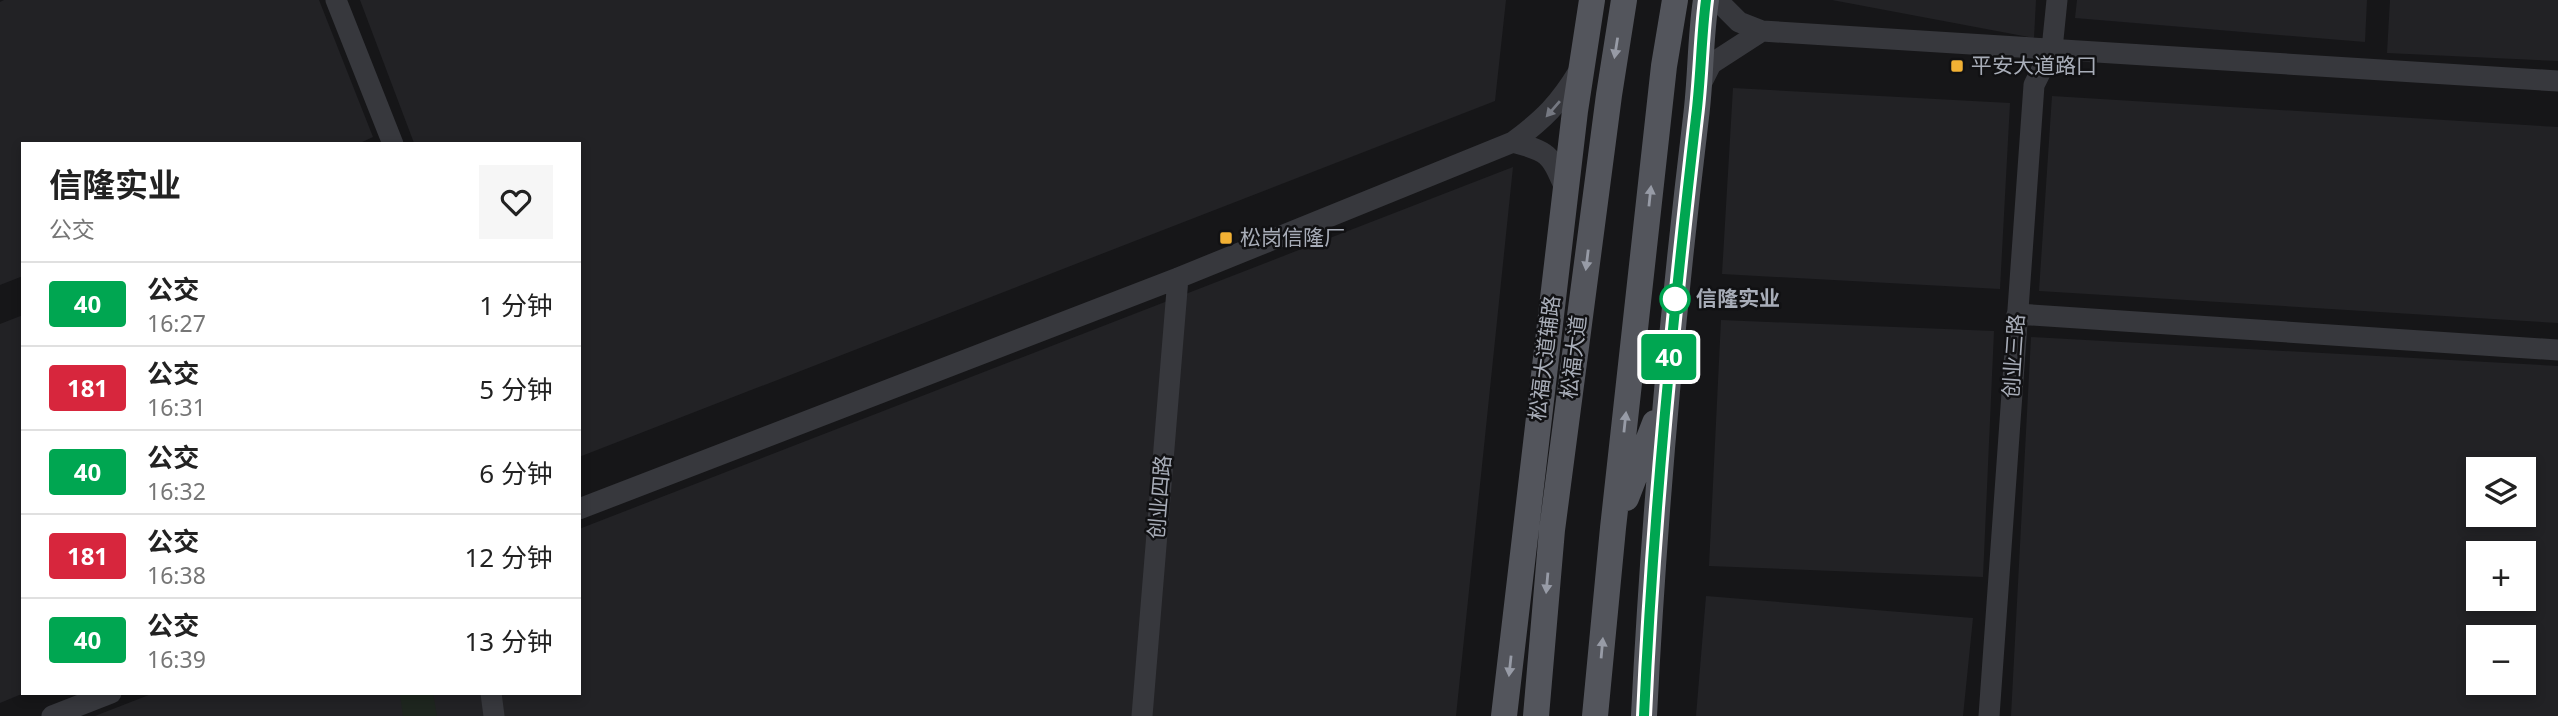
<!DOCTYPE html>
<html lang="zh">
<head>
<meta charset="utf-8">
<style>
  body { margin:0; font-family:"Noto Sans","Noto Sans SC",sans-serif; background:#f6f6f6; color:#222; height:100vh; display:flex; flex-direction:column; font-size:26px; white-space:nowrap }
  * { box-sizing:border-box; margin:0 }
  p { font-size:23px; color:#767676 }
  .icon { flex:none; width:38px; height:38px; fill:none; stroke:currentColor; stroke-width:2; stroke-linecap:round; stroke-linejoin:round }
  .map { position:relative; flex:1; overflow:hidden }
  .details { position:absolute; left:21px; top:142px; width:560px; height:553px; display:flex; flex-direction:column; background:#fff; border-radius:0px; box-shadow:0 4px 10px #0003 }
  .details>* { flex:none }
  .badge { padding:0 14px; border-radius:5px; font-size:24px; line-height:46px }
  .controls { position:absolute; left:2466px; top:457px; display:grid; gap:14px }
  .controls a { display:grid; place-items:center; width:70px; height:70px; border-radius:0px; background:#fff; box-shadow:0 4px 10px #0003; font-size:35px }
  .map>.badge { position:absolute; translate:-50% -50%; box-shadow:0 0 0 4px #fff }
  .round { display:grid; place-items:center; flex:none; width:74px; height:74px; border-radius:0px; background:#f6f6f6 }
  .head { display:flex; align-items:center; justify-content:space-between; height:119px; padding:0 28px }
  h1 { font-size:33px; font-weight:700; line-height:52px }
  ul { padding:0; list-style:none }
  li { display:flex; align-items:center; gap:21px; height:84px; padding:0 28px; border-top:2px solid #e0e0e0 }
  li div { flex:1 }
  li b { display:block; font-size:26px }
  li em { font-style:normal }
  li .badge { min-width:77px; font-weight:700; text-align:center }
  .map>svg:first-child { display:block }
</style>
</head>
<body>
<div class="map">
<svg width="2558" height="716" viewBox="0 0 2558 716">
  <rect width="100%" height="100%" fill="#161618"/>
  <path fill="#222225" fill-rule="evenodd" d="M4,0H319L373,137L358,144H23V276L0,285V2Z
    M360,0H1506L1495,101L579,457V144L414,143Z
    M1832,0H2036L2034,38Z
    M2077,0H2367L2365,42L2075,18Z
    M2390,0H2558V61L2387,53Z
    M1733,88L2010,103L2000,289L1722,274Z
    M2052,96L2558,127V323L2039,291Z
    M1513,167L1456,716H95L154,693H579V529Z
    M23,315L24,693L0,703V324Z
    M1721,320L1994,331L1983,577L1709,566Z
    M2031,337L2558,366V716H2011ZM2478,469H2524V514H2478ZM2478,553H2524V598H2478ZM2478,637H2524V682H2478Z
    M1706,596L1973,618L1963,716H1696Z"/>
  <path fill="#1e261f" d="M433,693L437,716H403L400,694Z"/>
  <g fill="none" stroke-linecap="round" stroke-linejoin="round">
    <path stroke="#37383d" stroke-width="21" d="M336,0L393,144
      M1717,0L1739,22L1762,31L2558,81
      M1700,86L1711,64L1762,31
      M1513,142C1550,152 1550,154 1565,188
      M2017,314L2558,350
      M579,509L1178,278L1513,142C1544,119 1559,104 1579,71
      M491,693L494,716
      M52,716L111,693
      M1142,716L1178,278
      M1989,716L2034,85L2052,49L2057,0"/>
    <path stroke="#53555c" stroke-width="26" d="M1626,498L1655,423
      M1504,716L1575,111L1592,0
      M1536,716L1552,530L1609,95L1624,0
      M1595,716L1613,528L1664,66L1675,0
      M1644,716C1654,515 1672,316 1696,117C1701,78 1700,39 1706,0"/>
  </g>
  <defs><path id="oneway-solid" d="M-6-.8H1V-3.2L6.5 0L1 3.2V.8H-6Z" transform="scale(1.75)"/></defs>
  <g fill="#979ba6">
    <use href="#oneway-solid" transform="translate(1616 48) rotate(99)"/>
    <use href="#oneway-solid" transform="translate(1650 196) rotate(-84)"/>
    <use href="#oneway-solid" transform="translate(1587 260) rotate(97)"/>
    <use href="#oneway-solid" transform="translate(1625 422) rotate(-84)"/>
    <use href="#oneway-solid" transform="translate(1547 583) rotate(95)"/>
    <use href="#oneway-solid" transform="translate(1602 648) rotate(-85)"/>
    <use href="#oneway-solid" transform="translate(1510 666) rotate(96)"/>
  </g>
  <use fill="#757881" href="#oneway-solid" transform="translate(1553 109) rotate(131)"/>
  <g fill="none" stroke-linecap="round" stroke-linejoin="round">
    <g stroke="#fff" stroke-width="16">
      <path id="line" d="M1644,716C1653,515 1673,316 1696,117C1701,78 1701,39 1706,0"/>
    </g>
    <use href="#line" stroke="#00a651" stroke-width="10"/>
  </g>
  <g fill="#f2b134" stroke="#111113" stroke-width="2.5">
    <rect x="1950" y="59" width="14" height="14" rx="3.5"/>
    <rect x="1219" y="231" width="14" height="14" rx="3.5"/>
  </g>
  <circle fill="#fff" stroke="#00a651" stroke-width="3.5" cx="1675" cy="299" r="14"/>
  <g text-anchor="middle" stroke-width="5" stroke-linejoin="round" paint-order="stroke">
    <g font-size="21" fill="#a8adb8" stroke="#111113" text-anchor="start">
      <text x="1971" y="73">平安大道路口</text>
      <text x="1240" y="245">松岗信隆厂</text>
    </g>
    <g font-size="21" font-weight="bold" fill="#a8adb8" stroke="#111113" text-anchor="start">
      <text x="1696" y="306">信隆实业</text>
    </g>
    <g font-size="21" fill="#a8adb8" stroke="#111113">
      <text transform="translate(2014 356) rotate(-86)" y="7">创业三路</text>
      <text transform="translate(1574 357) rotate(-83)" y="7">松福大道</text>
      <text transform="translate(1545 358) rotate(-83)" y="7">松福大道辅路</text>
      <text transform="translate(1160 497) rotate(-85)" y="7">创业四路</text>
    </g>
  </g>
</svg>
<div class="controls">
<a><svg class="icon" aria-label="layers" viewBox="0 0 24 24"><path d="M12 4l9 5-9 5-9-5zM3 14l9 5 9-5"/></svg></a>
<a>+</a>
<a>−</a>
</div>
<b class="badge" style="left:1669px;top:357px;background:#00a651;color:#fff">40</b>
<section class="details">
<div class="head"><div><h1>信隆实业</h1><p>公交</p></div><a class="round"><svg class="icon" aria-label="heart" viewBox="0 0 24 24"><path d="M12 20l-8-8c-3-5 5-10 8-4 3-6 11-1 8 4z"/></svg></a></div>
<ul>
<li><span class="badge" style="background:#00a651;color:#fff">40</span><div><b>公交</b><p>16:27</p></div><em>1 分钟</em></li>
<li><span class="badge" style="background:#d7263d;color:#fff">181</span><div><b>公交</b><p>16:31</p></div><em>5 分钟</em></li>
<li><span class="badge" style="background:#00a651;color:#fff">40</span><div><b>公交</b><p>16:32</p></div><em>6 分钟</em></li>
<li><span class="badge" style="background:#d7263d;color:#fff">181</span><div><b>公交</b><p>16:38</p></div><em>12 分钟</em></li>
<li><span class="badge" style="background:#00a651;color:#fff">40</span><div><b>公交</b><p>16:39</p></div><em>13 分钟</em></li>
</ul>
</section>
</div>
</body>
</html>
